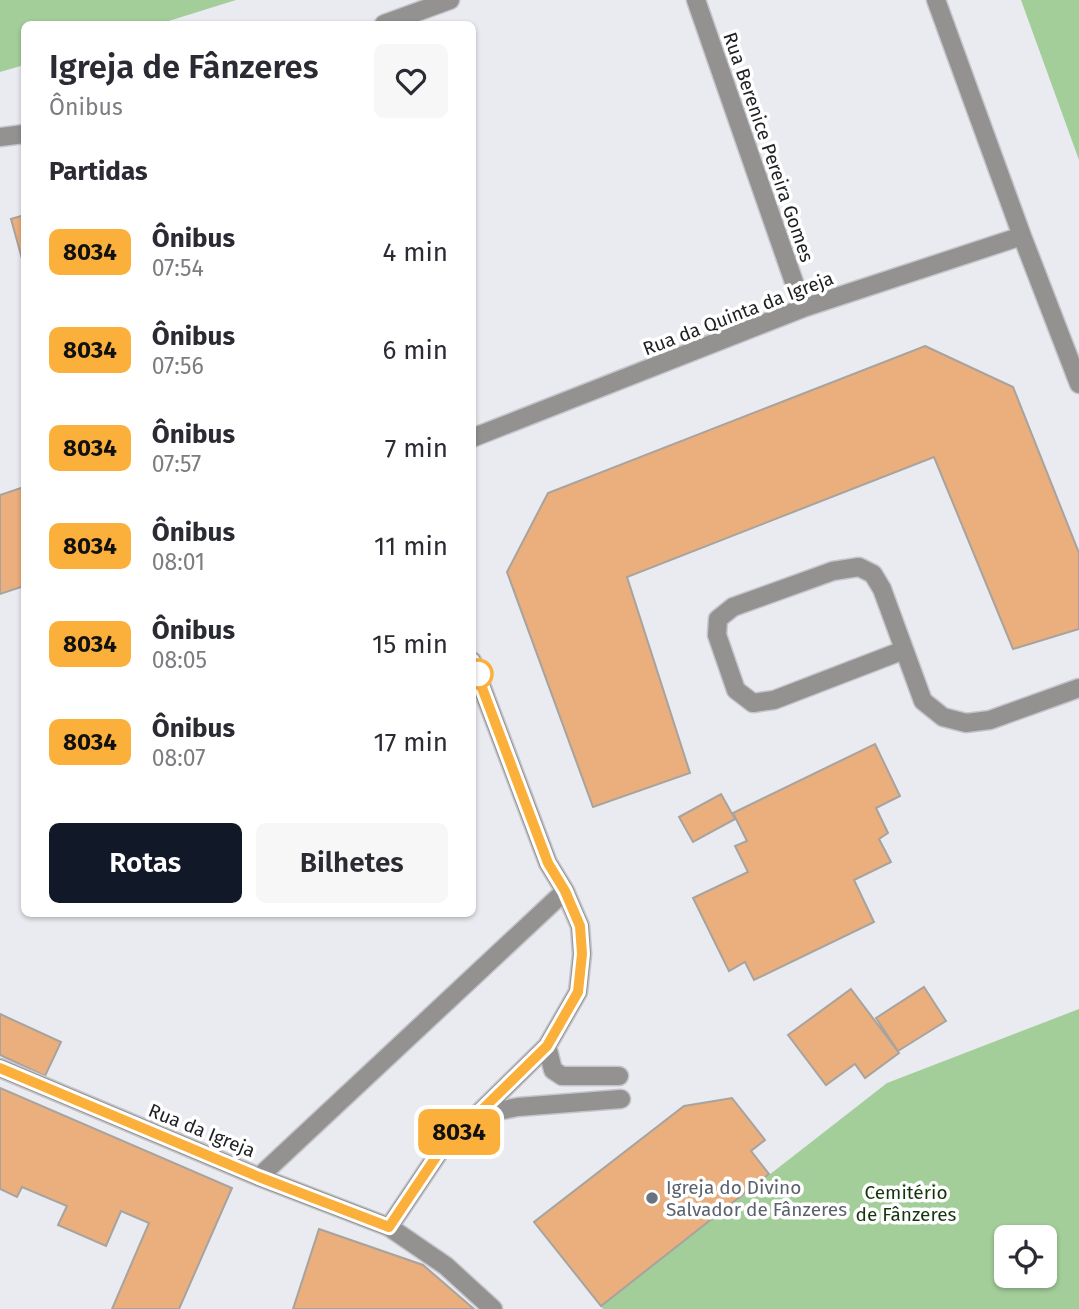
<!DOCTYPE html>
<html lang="pt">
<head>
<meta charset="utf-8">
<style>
  body { margin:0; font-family:"Fira Sans",sans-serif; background:#f7f7f7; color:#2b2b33; height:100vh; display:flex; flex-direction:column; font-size:26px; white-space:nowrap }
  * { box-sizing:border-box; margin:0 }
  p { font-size:23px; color:#7c7c81 }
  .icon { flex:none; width:38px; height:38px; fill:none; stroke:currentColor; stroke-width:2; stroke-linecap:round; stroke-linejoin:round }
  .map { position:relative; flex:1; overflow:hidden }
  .drawer { position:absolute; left:21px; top:21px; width:455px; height:896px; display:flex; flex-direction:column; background:#fff; border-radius:10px; box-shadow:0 2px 5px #0004 }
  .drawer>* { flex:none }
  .badge { padding:0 14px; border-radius:10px; font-size:24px; line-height:46px }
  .controls { position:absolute; left:994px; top:1225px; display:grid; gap:14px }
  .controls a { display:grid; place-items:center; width:63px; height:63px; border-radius:10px; background:#fff; box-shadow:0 2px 5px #0004; font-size:35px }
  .map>.badge { position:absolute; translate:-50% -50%; box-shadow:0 0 0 4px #fff }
  h2 { padding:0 28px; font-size:26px; line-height:63px }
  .round { display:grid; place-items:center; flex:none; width:74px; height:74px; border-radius:10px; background:#f7f7f7 }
  .summary { display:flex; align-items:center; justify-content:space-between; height:119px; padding:0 28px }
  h1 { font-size:33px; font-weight:600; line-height:52px }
  .primary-button { display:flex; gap:14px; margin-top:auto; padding:14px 28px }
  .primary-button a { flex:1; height:80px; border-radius:10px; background:#111827; color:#fff; font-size:28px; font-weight:600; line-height:80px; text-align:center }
  .primary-button a+a { background:#f7f7f7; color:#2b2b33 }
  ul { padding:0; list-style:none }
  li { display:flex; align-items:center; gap:21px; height:98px; padding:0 28px }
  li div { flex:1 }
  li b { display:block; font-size:26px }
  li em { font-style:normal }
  li .badge { min-width:77px; font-weight:700; text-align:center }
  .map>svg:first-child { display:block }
</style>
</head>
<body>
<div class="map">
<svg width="1079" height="1309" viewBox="0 0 1079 1309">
  <rect width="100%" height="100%" fill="#e9ebf0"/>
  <path fill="#a3ce9a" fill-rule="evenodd" d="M0,0H236L159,24H24V65L0,72Z
    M1021,0H1079V160Z
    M1079,1009V1309H603L601,1306L887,1083ZM1006,1237H1045V1276H1006Z"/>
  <path fill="#ebae7d" stroke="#a7a39f" stroke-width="2" d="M24,215V266L11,219Z
    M925,346L1013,387L1079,553V629L1013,649L934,457L627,577L690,773L593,807L507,572L548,493Z
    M24,487V586L0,594V495Z
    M875,744L900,796L876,808L888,833L879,839L891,862L854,880L874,922L754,980L745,962L729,971L693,898L748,872L735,846L747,841L733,813Z
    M721,794L735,819L693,842L679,817Z
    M924,987L946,1021L898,1051L876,1018Z
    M851,989L899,1053L865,1078L855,1064L826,1085L788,1035Z
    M0,1014L61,1042L45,1076L0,1055Z
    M0,1088L232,1188L179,1309H112L149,1223L121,1211L106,1246L58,1225L67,1206L22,1187L17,1197L0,1189Z
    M732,1098L765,1140L751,1151L769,1174L601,1306L534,1222L684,1106Z
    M319,1229L423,1265L474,1309H293Z"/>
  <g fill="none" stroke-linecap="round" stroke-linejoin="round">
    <g stroke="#c4c6cb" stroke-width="21">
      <path id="minor" d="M696,0L803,308
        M936,0L1022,236L1079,384
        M384,24L450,0
        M0,137L24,134
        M472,438L803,308L1022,236
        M904,650L774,700L753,703L736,690L717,635L718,619L733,607L833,571L859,567L873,574L882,589L923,701L943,717L966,723L990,720L1079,688
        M547,1046L553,1070L562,1076H619
        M0,1068L259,1177L389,1227L446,1266L493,1309
        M477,1115L518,1107L621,1099
        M259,1177L565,891
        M389,1227L440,1151L547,1046L578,992L582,954L580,926L565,891L548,863L472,661"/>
    </g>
    <use href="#minor" stroke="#949191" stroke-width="18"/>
  </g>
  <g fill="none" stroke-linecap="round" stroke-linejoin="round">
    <g stroke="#fff" stroke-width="16">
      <path id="line" d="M0,1068L259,1177L389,1227L440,1151L547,1046L578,992L582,954L580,926L565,891L548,863L472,661"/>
    </g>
    <use href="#line" stroke="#fbb03b" stroke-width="10"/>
  </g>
  <circle fill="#fff" stroke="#fbb03b" stroke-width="3.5" cx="478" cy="674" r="14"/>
  <circle fill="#6b7280" stroke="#fff" stroke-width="2.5" cx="652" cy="1198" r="7"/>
  <g text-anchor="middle" stroke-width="7" stroke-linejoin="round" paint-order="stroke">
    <g font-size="19" fill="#1e1f21" stroke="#fff">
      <text transform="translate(769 147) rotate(71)" y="7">Rua Berenice Pereira Gomes</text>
      <text transform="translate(738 313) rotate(-21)" y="7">Rua da Quinta da Igreja</text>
      <text transform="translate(202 1130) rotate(22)" y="7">Rua da Igreja</text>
    </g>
    <g font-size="19" fill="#5b616d" stroke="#fff" text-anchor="start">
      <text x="666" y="1194">Igreja do Divino<tspan x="666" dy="22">Salvador de Fânzeres</tspan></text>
    </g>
    <g font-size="19" fill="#14350d" stroke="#fff">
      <text x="906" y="1199">Cemitério<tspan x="906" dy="22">de Fânzeres</tspan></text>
    </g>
  </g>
</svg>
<div class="controls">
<a><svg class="icon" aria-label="locate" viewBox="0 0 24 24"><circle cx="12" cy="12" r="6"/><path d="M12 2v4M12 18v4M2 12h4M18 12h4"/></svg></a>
</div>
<b class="badge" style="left:459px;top:1132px;background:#fbb03b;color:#111">8034</b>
<section class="drawer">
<div class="summary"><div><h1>Igreja de Fânzeres</h1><p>Ônibus</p></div><a class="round"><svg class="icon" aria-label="heart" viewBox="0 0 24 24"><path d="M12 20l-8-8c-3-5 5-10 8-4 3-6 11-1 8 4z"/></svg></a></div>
<h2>Partidas</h2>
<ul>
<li><span class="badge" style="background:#fbb03b;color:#111">8034</span><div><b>Ônibus</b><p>07:54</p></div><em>4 min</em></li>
<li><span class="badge" style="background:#fbb03b;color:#111">8034</span><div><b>Ônibus</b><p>07:56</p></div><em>6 min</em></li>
<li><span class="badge" style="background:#fbb03b;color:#111">8034</span><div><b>Ônibus</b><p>07:57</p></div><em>7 min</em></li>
<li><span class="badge" style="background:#fbb03b;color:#111">8034</span><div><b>Ônibus</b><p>08:01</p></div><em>11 min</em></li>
<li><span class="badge" style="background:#fbb03b;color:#111">8034</span><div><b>Ônibus</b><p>08:05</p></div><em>15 min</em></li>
<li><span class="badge" style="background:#fbb03b;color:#111">8034</span><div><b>Ônibus</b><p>08:07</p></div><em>17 min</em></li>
</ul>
<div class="primary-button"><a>Rotas</a><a>Bilhetes</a></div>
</section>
</div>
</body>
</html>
